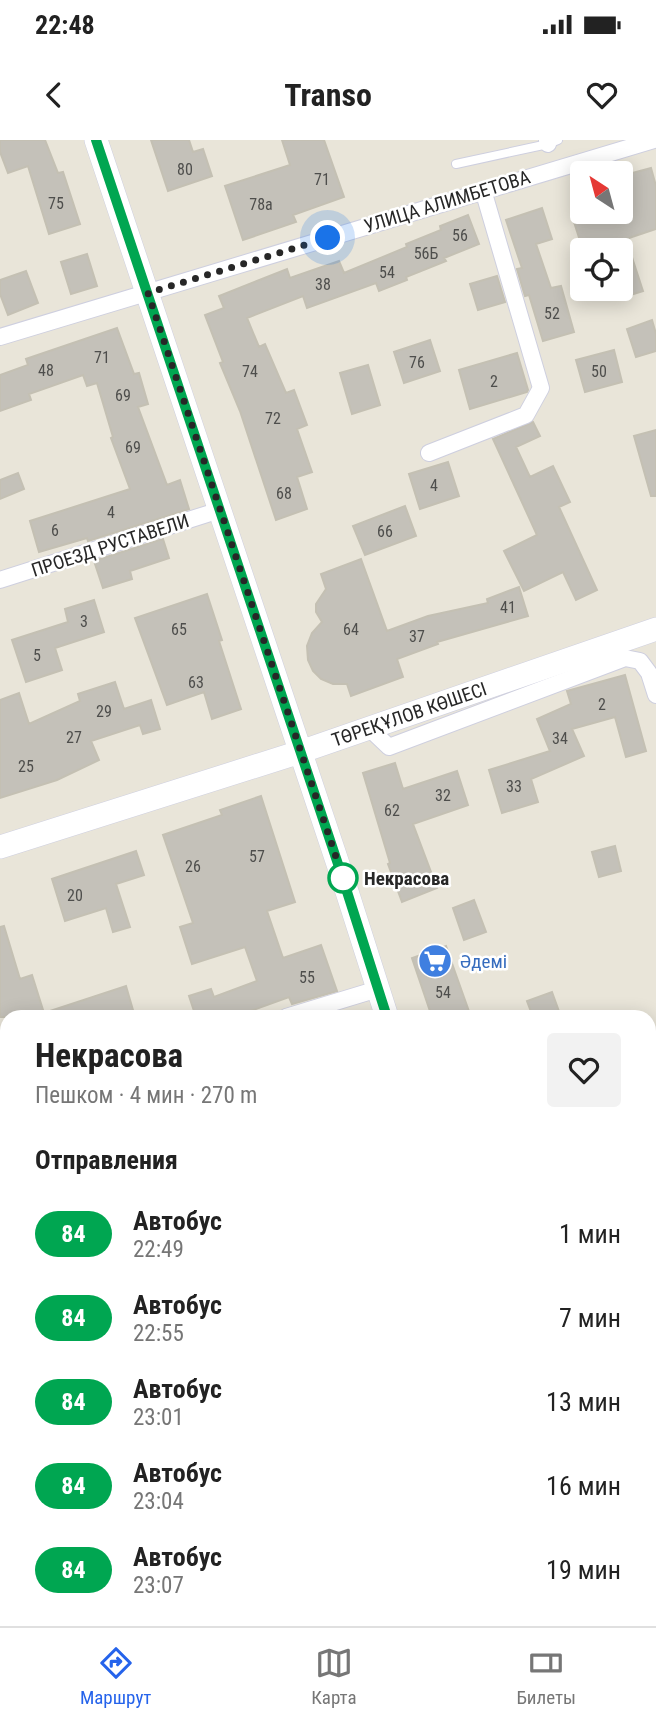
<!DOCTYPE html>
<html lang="ru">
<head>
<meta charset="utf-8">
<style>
  body { margin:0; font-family:"Roboto Condensed",sans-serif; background:#f2f2f2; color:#222; height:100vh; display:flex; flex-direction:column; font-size:26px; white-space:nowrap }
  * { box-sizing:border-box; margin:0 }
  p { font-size:23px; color:#767676 }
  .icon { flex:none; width:38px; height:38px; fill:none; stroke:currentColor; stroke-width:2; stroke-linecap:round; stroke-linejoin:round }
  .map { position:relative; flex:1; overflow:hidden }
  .drawer { position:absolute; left:0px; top:870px; width:656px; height:618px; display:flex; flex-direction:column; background:#fff; border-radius:21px 21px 0 0; box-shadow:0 4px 18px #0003 }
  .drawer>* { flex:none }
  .badge { padding:0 14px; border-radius:23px; font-size:24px; line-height:46px }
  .needle { width:46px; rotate:324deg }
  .buttons { position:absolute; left:570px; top:21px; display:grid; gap:14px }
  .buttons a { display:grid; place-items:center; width:63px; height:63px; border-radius:7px; background:#fff; box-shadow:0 4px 18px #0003; font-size:35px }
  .you { position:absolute; width:35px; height:35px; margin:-18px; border:5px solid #fff; border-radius:50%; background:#1a73e8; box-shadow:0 0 0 10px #1a73e833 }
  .map>.badge { position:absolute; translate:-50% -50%; box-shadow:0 0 0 4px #fff }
  h2 { padding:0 35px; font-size:26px; line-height:63px }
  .round { display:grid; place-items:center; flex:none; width:74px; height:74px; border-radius:7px; background:#f2f2f2 }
  .overview { display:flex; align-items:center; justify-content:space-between; height:119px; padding:0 35px }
  h1 { font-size:33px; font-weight:700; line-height:52px }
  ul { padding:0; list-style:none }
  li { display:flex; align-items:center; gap:21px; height:84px; padding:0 35px }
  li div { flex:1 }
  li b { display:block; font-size:26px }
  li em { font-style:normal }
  li .badge { min-width:77px; font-weight:700; text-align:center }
  .status { display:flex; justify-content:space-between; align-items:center; height:49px; padding:0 35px; background:#fff; direction:ltr }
  .status svg { height:19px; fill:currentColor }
  header { display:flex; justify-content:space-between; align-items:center; height:91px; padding:0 35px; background:#fff; font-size:32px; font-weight:700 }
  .menu { display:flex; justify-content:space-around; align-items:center; height:98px; border-top:2px solid #e0e0e0; background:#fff; font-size:19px; color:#767676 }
  .menu a { display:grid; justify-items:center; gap:4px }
  .menu .current { color:#2563eb }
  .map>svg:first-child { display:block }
</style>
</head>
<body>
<div class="status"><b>22:48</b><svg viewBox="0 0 49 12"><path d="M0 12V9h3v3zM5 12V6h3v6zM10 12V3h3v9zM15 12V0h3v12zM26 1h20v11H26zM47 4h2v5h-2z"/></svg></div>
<header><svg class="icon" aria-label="back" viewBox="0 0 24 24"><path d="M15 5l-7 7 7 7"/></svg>Transo<svg class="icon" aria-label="heart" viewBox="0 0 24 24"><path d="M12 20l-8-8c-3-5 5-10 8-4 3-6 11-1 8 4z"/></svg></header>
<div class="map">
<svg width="656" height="1486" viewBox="0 0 656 1486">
  <rect width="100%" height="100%" fill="#e9e5d9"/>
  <path fill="#c4c1b9" stroke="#c4c0b3" stroke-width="2" d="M0,0H45L58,33L63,32L80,84L49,94L28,26L8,33L0,12Z
    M151,0H189L193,12L203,9L212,36L168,51Z
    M282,0H324L344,57L293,75L296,82L243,100L225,46L290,25Z
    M651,28L656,46V89L626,99L643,151L621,158V100L583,110L574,82L607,72H621V36Z
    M542,68L552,99L536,104L551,148L561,146L574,192L543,201L529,155L525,156L517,129L522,128L506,80Z
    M468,75L479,104L444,118L446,121L406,137L407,140L379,151L376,143L307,168L303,156L247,178L259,207L265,204L286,253L294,250L307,285L297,289L312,332L297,337L307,369L276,380L240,271L220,223L223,222L205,175L224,168L219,156L287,129L290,138L339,121L344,133L407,107L406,104L441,90L440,86Z
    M87,114L97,146L71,154L61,122Z
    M26,131L38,163L8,175L0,154V140Z
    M497,136L505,162L478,170L470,144Z
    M652,180L656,194V211L636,217L627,189Z
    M117,188L134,234L139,233L148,264L138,267L167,345L180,340L189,369L88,401L87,398L39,412L30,381L130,349L111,298L113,297L97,243L87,246L83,235L29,254L31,260L0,271V235L28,225L26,219Z
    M430,200L440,231L404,243L394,212Z
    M614,210L622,242L585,252L576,220Z
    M517,213L528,250L527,252L470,269L459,230Z
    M368,225L380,265L352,274L340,233Z
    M533,282L540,296L516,307L530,337L553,326L570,362L559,367L597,450L576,460L563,432L524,451L504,411L537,395L493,299Z
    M656,290V356H651L634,296Z
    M448,322L459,356L420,369L409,334Z
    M18,333L24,349L0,359V340Z
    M405,366L416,396L365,415L353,386Z
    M163,399L169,418L130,431L132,439L103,448L94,421Z
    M361,419L387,491L428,476L488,463L487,459L519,447L528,476L437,502L438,504L397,519L403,537L351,556L347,544H333L321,539L313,531L308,520L307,506L312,493L322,482L316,472V464L326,449L321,434Z
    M207,454L222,500L219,501L241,569L212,579L204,552L167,565L135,478Z
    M94,460L104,492L55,508L62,530L26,542L12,500L68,482L65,469Z
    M625,535L646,611L626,617L615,577L572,589L584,616L531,639L538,662L502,673L489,630L550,611L537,579L571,564L567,551Z
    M115,542L124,569L151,560L160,589L143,594L140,585L91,601L99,620L57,640L0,658V560L19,553L29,584L80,561L78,554Z
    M395,623L403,649L457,631L468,665L413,684L437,748L402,762L388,724L390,723L363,633Z
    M261,656L295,762L267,771L283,818L321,805L337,851L292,864L289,857L234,877H196L189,856L211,849L214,857L257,841L245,807L192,824L180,787L193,783L163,695L222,675L220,670Z
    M615,706L621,731L599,737L592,712Z
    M136,711L144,735L116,744L130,787L113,792L106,768L65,781L52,739Z
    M474,760L486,792L464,800L453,768Z
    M4,786L20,839L32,835L44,873L126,846L135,877H0V787Z
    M446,806L455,832L471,877H432L412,818Z
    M552,852L561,877H533L527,861Z"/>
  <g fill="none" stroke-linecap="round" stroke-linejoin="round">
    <g stroke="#cecfdf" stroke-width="10">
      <path id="service" d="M456,24L548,4L558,0"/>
    </g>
    <g stroke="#cecfdf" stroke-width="18">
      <path id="minor" d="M547,0L548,4
        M0,197L654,0
        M429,313L526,275L541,248L483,50
        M0,440L220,370
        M369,588L389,607L625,518L640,521L649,533L656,555
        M286,877L378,849
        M0,943L7,941
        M649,1008L656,1006
        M0,1228L7,1226
        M649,1245L656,1243
        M0,1408L7,1407"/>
    </g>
    <g stroke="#cecfdf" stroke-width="24">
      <path id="secondary" d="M96,0L342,736L387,877
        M0,707L300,612L656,489
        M585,1480L587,1486"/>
    </g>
    <use href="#service" stroke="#fff" stroke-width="8"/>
    <use href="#minor" stroke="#fff" stroke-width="16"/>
    <use href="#secondary" stroke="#fff" stroke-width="23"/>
  </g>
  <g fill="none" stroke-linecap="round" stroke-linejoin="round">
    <g stroke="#fff" stroke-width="16">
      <path id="line" d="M96,0L342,736L387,877"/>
    </g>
    <use href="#line" stroke="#00a651" stroke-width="10"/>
    <path stroke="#272727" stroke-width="7" stroke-dasharray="0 12.6" d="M328,98L148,153L343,738"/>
  </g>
  <defs>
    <g id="supermarket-disc" transform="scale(1.75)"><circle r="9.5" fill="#3f7fe0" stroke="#fff"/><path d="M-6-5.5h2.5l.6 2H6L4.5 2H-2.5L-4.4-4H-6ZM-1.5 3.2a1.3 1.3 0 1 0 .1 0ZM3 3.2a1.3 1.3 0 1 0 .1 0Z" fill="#fff"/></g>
  </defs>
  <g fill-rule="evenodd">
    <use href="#supermarket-disc" x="435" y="821"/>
  </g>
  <circle fill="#fff" stroke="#00a651" stroke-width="3.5" cx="343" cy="738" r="14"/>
  <g text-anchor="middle" stroke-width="5" stroke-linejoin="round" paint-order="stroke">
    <g font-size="16" fill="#4e4e4c">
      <text x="185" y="35">80</text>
      <text x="322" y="45">71</text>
      <text x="56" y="69">75</text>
      <text x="261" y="70">78а</text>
      <text x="460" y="101">56</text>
      <text x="426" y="119">56Б</text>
      <text x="387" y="138">54</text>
      <text x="323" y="150">38</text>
      <text x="552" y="179">52</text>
      <text x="102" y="223">71</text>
      <text x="417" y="228">76</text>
      <text x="46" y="236">48</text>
      <text x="250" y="237">74</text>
      <text x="599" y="237">50</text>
      <text x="494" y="247">2</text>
      <text x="123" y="261">69</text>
      <text x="273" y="284">72</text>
      <text x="133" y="313">69</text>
      <text x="434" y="351">4</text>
      <text x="284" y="359">68</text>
      <text x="111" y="378">4</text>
      <text x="55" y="396">6</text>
      <text x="385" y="397">66</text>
      <text x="508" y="473">41</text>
      <text x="84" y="487">3</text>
      <text x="179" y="495">65</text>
      <text x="351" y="495">64</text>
      <text x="417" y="502">37</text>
      <text x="37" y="521">5</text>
      <text x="196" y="548">63</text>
      <text x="602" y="570">2</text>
      <text x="104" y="577">29</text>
      <text x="74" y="603">27</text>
      <text x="560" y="604">34</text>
      <text x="26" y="632">25</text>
      <text x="514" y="652">33</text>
      <text x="443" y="661">32</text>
      <text x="392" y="676">62</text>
      <text x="257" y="722">57</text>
      <text x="193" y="732">26</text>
      <text x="75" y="761">20</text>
      <text x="307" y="843">55</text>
      <text x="443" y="858">54</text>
    </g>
    <g font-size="19" fill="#272727" stroke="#fff">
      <text transform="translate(447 61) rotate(-17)" y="7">УЛИЦА АЛИМБЕТОВА</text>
      <text transform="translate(110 405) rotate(-18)" y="7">ПРОЕЗД РУСТАВЕЛИ</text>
      <text transform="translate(409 574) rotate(-19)" y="7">ТӨРЕҚҰЛОВ КӨШЕСІ</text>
    </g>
    <g font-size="19" font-weight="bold" fill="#272727" stroke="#fff" text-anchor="start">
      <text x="364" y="745">Некрасова</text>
    </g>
    <g font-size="19" fill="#366cbe" stroke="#fff" text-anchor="start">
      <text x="460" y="828">Әдемі</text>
    </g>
  </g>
</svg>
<div class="buttons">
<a><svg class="needle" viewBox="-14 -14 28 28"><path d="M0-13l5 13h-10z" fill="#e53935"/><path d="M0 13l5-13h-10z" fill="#767676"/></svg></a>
<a><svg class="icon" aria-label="locate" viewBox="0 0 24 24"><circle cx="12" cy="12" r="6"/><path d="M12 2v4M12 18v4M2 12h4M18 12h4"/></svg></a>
</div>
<div class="you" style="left:328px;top:98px"></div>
<section class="drawer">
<div class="overview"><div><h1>Некрасова</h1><p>Пешком · 4 мин · 270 m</p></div><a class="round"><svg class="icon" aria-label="heart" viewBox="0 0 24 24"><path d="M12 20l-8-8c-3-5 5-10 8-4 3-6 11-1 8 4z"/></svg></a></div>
<h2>Отправления</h2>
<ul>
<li><span class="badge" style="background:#00a651;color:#fff">84</span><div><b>Автобус</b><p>22:49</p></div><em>1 мин</em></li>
<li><span class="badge" style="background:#00a651;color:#fff">84</span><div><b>Автобус</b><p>22:55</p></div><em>7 мин</em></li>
<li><span class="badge" style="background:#00a651;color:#fff">84</span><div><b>Автобус</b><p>23:01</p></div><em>13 мин</em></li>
<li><span class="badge" style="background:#00a651;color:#fff">84</span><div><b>Автобус</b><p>23:04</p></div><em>16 мин</em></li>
<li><span class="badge" style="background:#00a651;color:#fff">84</span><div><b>Автобус</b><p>23:07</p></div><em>19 мин</em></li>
</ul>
</section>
</div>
<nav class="menu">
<a class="current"><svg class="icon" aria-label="directions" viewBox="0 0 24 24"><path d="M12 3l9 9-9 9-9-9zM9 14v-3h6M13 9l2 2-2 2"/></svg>Маршрут</a>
<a><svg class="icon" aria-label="map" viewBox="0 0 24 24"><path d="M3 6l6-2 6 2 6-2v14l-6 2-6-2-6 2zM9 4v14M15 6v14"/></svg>Карта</a>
<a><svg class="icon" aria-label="tickets" viewBox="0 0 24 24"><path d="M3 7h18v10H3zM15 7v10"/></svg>Билеты</a>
</nav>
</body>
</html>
